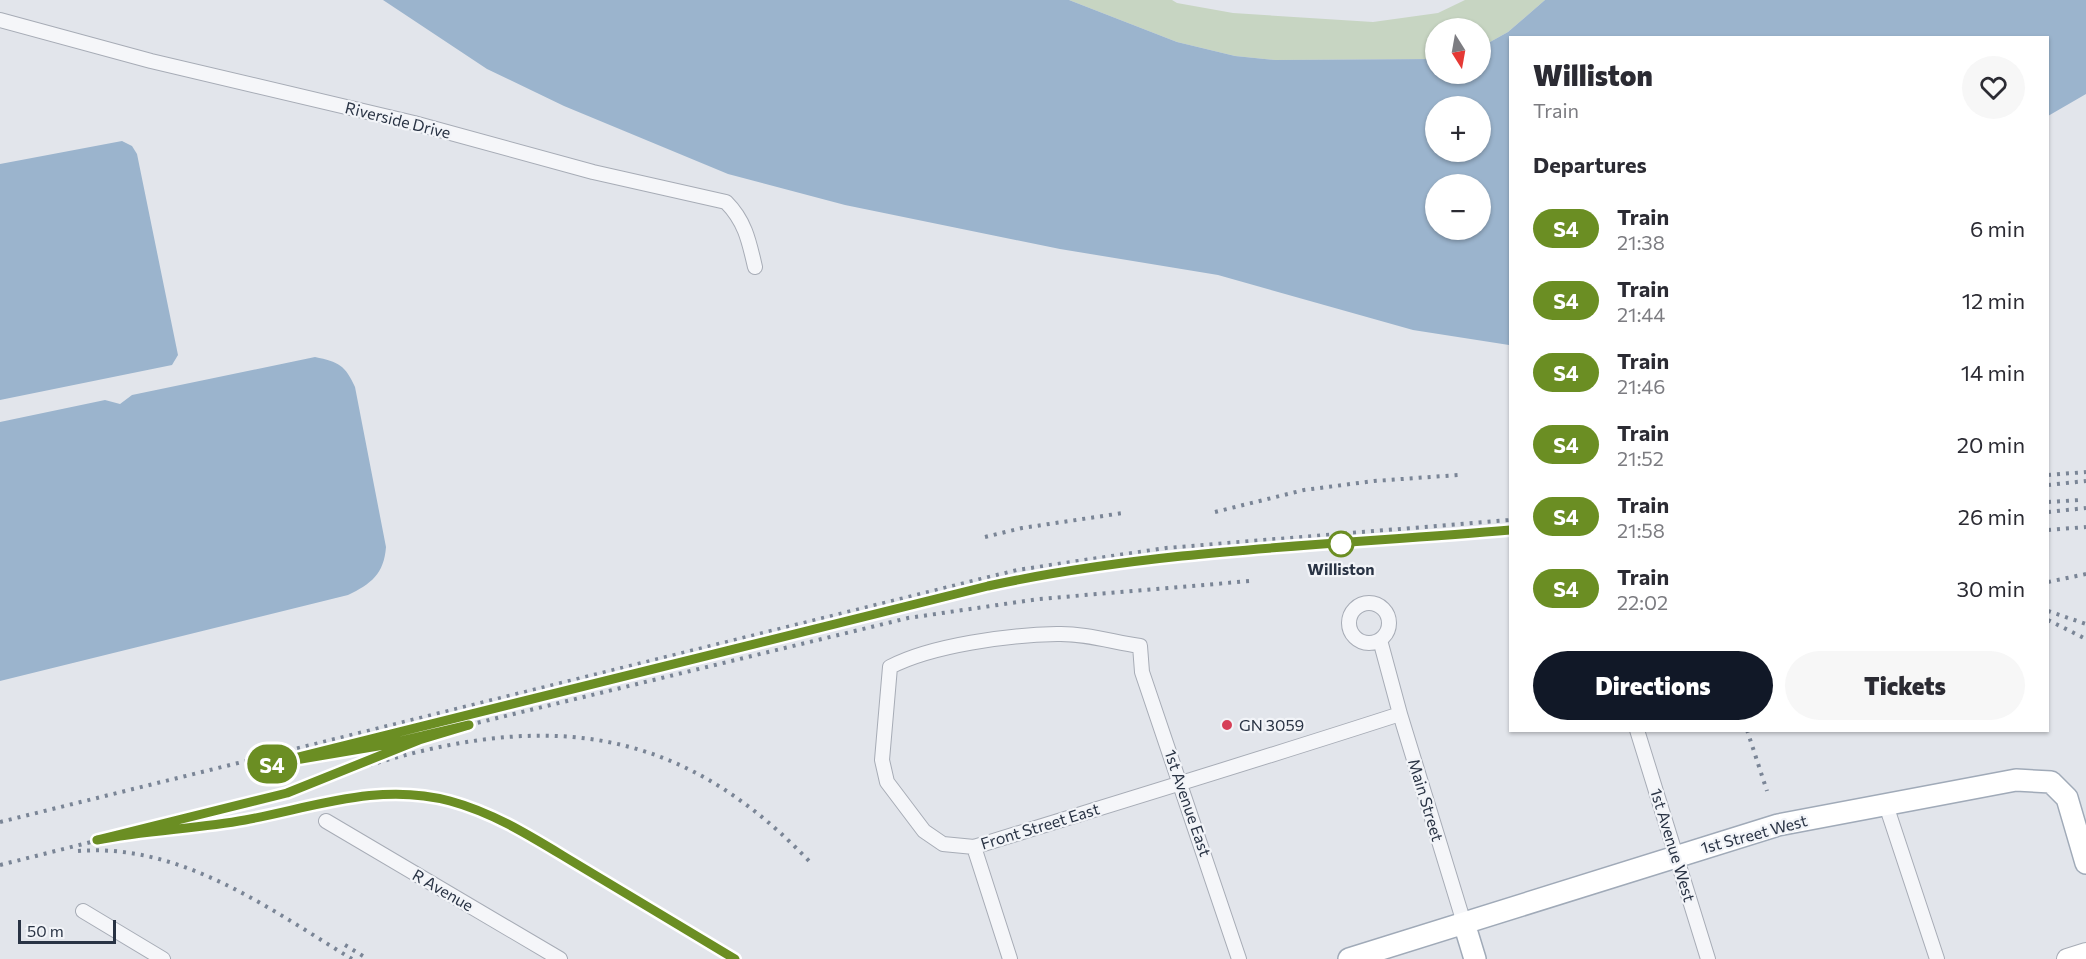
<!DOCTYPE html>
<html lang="en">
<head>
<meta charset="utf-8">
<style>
  body { margin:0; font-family:Commissioner,sans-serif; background:#f7f7f7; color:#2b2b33; height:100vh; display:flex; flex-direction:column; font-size:22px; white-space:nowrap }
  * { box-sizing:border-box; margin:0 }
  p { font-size:20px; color:#7c7c81 }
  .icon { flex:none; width:33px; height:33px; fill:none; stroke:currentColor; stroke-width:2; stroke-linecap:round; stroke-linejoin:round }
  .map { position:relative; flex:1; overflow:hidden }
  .drawer { position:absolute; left:1509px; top:36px; width:540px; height:696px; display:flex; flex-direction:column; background:#fff; border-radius:0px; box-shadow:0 2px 4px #0004 }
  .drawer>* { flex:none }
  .badge { padding:0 12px; border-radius:20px; font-size:21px; line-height:39px }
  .needle { width:39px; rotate:169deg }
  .controls { position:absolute; left:1425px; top:18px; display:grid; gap:12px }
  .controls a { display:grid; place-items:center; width:66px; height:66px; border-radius:50%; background:#fff; box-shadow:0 2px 4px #0004; font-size:30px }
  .scale { position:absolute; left:18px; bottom:15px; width:98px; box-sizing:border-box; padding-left:6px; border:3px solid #293344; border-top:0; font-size:16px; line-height:21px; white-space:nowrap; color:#293344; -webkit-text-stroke:4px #f2f4f8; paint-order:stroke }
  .map>.badge { position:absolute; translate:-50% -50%; box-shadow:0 0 0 3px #fff }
  h2 { padding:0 24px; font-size:22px; line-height:54px }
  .round { display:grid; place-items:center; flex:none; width:63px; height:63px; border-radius:32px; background:#f7f7f7 }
  .overview { display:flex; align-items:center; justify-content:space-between; height:102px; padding:0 24px }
  h1 { font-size:28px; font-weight:800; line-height:45px }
  .button { display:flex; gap:12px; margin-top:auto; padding:12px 24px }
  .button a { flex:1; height:69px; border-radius:36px; background:#111827; color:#fff; font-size:24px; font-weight:800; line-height:69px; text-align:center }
  .button a+a { background:#f7f7f7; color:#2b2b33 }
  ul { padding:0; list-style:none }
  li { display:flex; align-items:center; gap:18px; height:72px; padding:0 24px }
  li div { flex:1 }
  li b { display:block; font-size:22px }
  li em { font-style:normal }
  li .badge { min-width:66px; font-weight:700; text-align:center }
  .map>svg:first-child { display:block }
</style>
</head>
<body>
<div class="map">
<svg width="2086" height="959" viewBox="0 0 2086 959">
  <rect width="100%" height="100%" fill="#e2e5eb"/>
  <path fill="#c7d5c2" d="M1069,0H1172L1177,3L1233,13L1373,22L1438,13L1465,0H1545L1508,32L1481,47L1480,28H1436L1435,59L1275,60L1235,56L1177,42Z"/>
  <path fill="#9bb4cd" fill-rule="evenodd" d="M383,0H1069L1177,42L1235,56L1275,60L1435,59L1436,74H1480L1481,47L1508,32L1545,0H2086V94L2048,116V38H1510L1509,345L1413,330L1218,275L1060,249L845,205L728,174L564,106L487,69ZM1436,106H1480V152H1436ZM1436,184H1480V230H1436Z
    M122,141L132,146L137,154L178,355L172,365L0,400V164Z
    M315,357C339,362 345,365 355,387L386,547C384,574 371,584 348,595L0,681V422L105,400L120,404L132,395Z"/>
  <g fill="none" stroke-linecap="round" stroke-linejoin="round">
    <g stroke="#a7acb6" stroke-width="16">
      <path id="street" d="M0,20L151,61L414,123L593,172L726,202C745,221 749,241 755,267
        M1349 623a20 20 0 1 1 40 0a20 20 0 1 1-40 0Z
        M1380,640L1400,714L1464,923
        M1637,730L1708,959
        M1886,805L1937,959
        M326,821L560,959
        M974,847L1010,959
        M83,911L163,959
        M1239,959L1142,672L1140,646C1113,642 1084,633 1057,634C1009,635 932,645 890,667L882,760L887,782L924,831L943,844L974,847C1116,803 1258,760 1400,714"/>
    </g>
    <g stroke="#a7acb6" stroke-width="22">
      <path id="secondary" d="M2067,959L2086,953"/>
    </g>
    <g stroke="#a0aab8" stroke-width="24">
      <path id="primary" d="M1464,923L1475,959
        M1349,959L1778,825L2016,780L2051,782L2067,798L2086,863"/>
    </g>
    <use href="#street" stroke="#f5f6f9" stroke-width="14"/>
    <use href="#secondary" stroke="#fff" stroke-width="20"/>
    <use href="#primary" stroke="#fff" stroke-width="21"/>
    <path stroke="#7a8596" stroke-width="4" stroke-dasharray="3 6" stroke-linecap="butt" d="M2048,475L2086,472
      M2048,485L2086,481
      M2048,502L2080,500
      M1215,512L1304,490L1374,481L1458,475
      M2048,512L2086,508
      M2048,530L2086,527
      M985,537L1022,528L1123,513
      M2048,582L2086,574
      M966,591C1143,550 1329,545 1510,530
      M2048,611L2086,624
      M2048,620L2086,639
      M2048,637H2049
      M1747,730L1767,791
      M266,765L407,740L908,618L1039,599L1250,581
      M309,785C502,717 656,700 809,861
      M0,822L1017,570L1166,548L1510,520
      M170,822L315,783
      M97,840C143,830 190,829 236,821C308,809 377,782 450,801C499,814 541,843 584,868C634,898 685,929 735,959
      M78,851C181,843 268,908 352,959
      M0,865L103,839
      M345,945L368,959"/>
  </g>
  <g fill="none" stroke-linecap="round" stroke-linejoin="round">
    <g stroke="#fff" stroke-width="14">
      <path id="line" d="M735,959C683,928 632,897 580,866C538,841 498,814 450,801C380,782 314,807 245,820C196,829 146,830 97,840L287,793L419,740L469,725L384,745L266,765L988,586C1159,549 1337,545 1510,530"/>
    </g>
    <use href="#line" stroke="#6b8e23" stroke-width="9"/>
  </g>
  <circle fill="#fff" stroke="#6b8e23" stroke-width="3" cx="1341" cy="544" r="12"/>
  <circle fill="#d64058" stroke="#f2f4f8" stroke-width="2" cx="1227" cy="725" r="6"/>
  <g text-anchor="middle" stroke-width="4.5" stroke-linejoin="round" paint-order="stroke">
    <g font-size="16" fill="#293344" stroke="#f2f4f8">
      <text transform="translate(398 120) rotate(14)" y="6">Riverside Drive</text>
      <text transform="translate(1426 800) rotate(73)" y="6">Main Street</text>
      <text transform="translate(1188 803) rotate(71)" y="6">1st Avenue East</text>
      <text transform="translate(1040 826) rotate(-17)" y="6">Front Street East</text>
      <text transform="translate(1754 834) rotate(-15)" y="6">1st Street West</text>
      <text transform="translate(1673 845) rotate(73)" y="6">1st Avenue West</text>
      <text transform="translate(443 890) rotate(30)" y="6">R Avenue</text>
    </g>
    <g font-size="16" font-weight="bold" fill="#293344" stroke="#f2f4f8">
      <text x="1341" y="575">Williston</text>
    </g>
    <g font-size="16" fill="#293344" stroke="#f2f4f8" text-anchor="start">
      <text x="1239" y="731">GN 3059</text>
    </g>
  </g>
</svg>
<div class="controls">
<a><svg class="needle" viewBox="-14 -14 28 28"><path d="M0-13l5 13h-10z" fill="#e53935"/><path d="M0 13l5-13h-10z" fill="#7c7c81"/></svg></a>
<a>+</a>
<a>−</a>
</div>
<div class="scale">50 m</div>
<b class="badge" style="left:272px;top:764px;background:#6b8e23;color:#fff">S4</b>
<section class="drawer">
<div class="overview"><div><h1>Williston</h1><p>Train</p></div><a class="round"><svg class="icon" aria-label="heart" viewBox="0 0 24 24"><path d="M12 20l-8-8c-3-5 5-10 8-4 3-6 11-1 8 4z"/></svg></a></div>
<h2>Departures</h2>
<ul>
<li><span class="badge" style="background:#6b8e23;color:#fff">S4</span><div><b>Train</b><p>21:38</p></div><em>6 min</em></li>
<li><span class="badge" style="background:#6b8e23;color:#fff">S4</span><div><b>Train</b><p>21:44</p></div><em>12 min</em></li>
<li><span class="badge" style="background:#6b8e23;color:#fff">S4</span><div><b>Train</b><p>21:46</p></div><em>14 min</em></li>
<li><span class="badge" style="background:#6b8e23;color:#fff">S4</span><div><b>Train</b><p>21:52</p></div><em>20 min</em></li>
<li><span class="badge" style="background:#6b8e23;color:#fff">S4</span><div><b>Train</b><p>21:58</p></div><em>26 min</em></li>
<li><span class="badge" style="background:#6b8e23;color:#fff">S4</span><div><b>Train</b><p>22:02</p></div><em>30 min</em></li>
</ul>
<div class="button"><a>Directions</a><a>Tickets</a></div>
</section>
</div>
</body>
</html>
